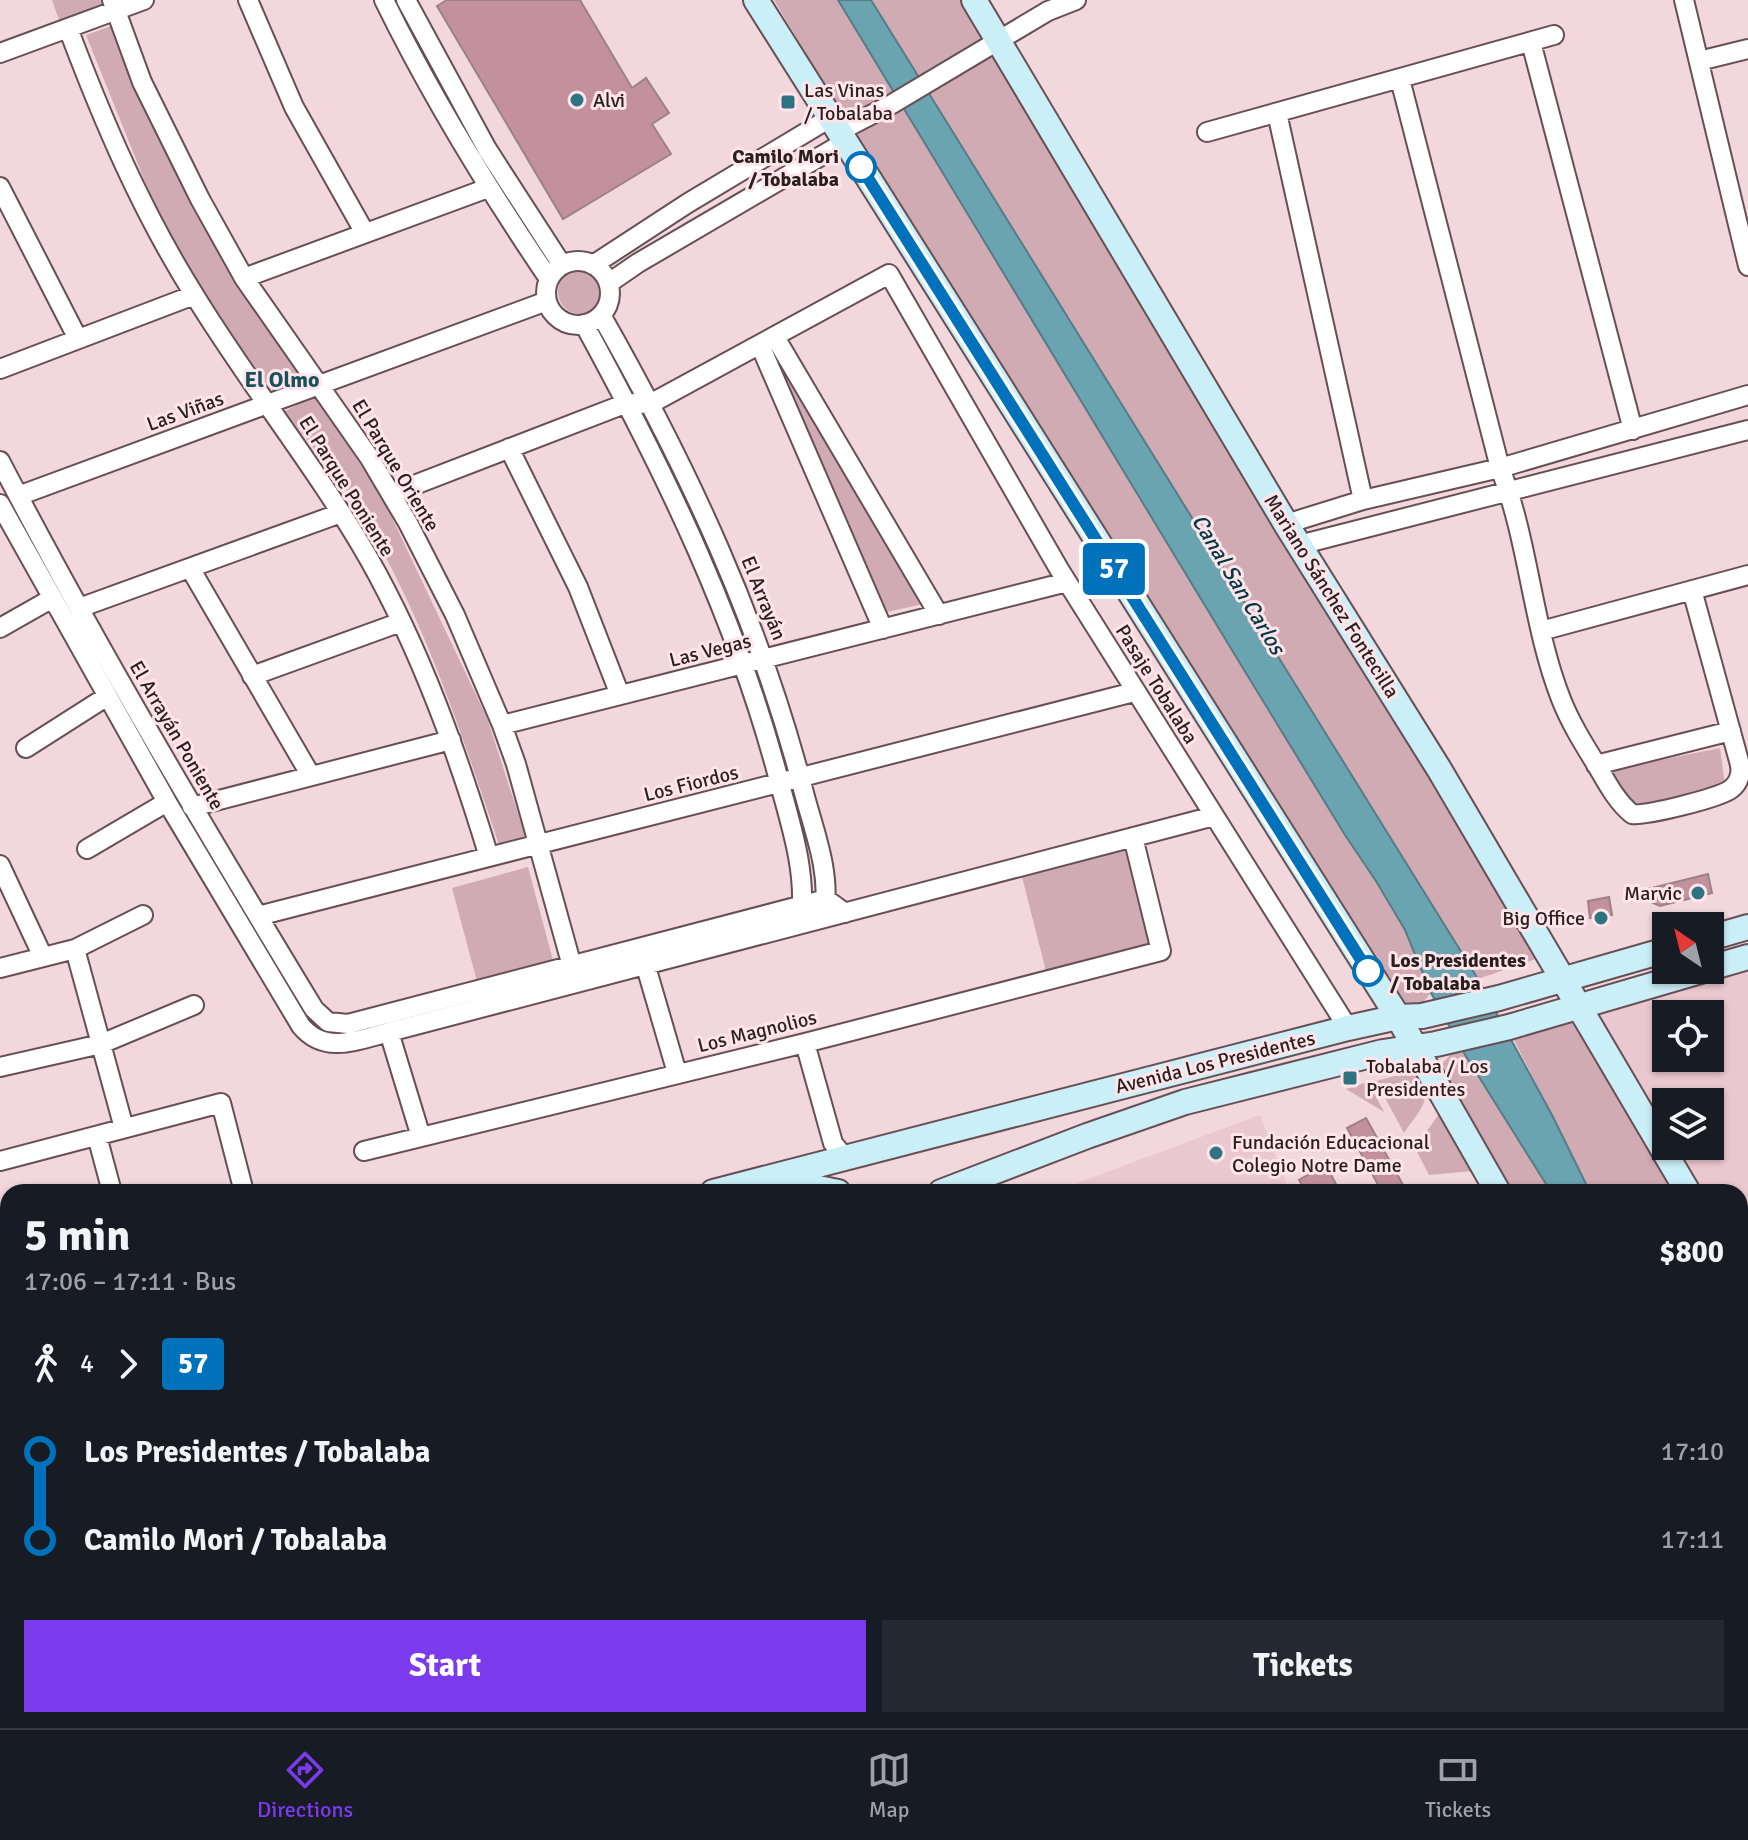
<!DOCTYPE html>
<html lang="en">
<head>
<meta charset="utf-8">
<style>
  body { margin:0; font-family:Signika,sans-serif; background:#242831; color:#f1f3f6; height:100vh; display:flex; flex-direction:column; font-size:30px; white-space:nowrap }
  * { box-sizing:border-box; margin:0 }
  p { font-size:26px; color:#9ea1a6 }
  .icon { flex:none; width:44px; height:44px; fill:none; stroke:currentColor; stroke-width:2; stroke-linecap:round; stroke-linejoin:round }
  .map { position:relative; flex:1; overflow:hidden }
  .side { position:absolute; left:0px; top:1184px; width:1748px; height:544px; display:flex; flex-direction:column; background:#171b24; border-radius:24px 24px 0 0; box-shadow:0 2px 6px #0004 }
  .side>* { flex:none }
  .badge { padding:0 16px; border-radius:6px; font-size:28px; line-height:52px }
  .needle { width:52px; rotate:325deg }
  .controls { position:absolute; left:1652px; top:912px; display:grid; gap:16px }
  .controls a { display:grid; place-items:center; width:72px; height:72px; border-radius:0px; background:#171b24; box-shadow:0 2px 6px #0004; font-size:40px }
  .map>.badge { position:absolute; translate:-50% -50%; box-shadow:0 0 0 4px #fff }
  .legs { display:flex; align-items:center; gap:12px; height:88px; padding:0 24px; font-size:26px }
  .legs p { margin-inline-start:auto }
  .headline { display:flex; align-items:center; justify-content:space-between; height:136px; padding:0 24px }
  h1 { font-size:44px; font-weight:700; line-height:60px }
  .button { display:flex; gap:16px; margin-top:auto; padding:16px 24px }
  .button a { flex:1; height:92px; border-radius:0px; background:#7c3aed; color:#fff; font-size:32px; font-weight:700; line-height:92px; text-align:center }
  .button a+a { background:#242831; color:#f1f3f6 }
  ul { padding:0 24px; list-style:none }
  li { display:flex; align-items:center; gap:28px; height:88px; font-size:30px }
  li i { display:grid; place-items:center; width:12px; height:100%; margin:0 10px; background:currentColor }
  li i::after { content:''; width:20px; height:20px; margin:-10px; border:6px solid; border-radius:50%; background:#171b24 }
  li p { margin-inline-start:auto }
  li:first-child i { background:linear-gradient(#0000 50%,currentColor 0) }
  li:last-child i { background:linear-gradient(currentColor 50%,#0000 0) }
  .menu { display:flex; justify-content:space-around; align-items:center; height:112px; border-top:2px solid #363941; background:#171b24; font-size:22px; color:#9ea1a6 }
  .menu a { display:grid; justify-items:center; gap:4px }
  .menu .selected { color:#7c3aed }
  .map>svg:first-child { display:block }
</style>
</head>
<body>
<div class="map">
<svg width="1748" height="1728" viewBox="0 0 1748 1728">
  <rect width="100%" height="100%" fill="#f2d7dd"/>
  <path fill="#eac8cf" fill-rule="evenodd" d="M1748,968V1281L1740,1266V1192H1699L1672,1146H1710V1102H1666V1135L1595,1011ZM1666,1014H1710V1058H1666Z
    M1260,1115L1290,1192H1053Z
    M8,1289V1354L0,1356V1291Z"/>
  <path fill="#d1abb4" d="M52,0H100L102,4L59,20Z
    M774,0H838L1241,665L1345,835L1376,881L1405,930L1431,993L1423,1002L1412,1006L1401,1001L919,244Z
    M871,0H963L1541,957L1478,979Z
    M111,26L170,160L233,279L302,379L275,394L201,294L150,194L86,35Z
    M558 292a22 22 0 1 1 44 0a22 22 0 1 1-44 0Z
    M771,349L923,604L887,612Z
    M316,395L383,499L487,718L528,844L501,851C461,732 422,609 354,503C333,471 307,441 285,411Z
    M1720,748L1725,785L1646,805L1629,801L1611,770Z
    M1125,846L1151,947L1047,975L1021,873Z
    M528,867L554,964L478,985L452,888Z
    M1575,1016L1674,1192H1590L1510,1032Z
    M1453,1052L1464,1053L1551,1192H1508L1441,1065Z
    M1414,1071C1434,1102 1423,1105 1404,1133L1376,1081Z
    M1368,1082L1384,1112L1346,1089Z
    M1439,1114L1473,1171L1429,1175L1415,1148Z
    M1740,1309L1748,1323V1493L1740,1478Z
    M8,1397V1436L0,1439V1400Z
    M1740,1529L1748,1544V1632L1740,1617Z"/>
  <path fill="#6ba4b1" stroke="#577c86" stroke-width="2" d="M838,0H871L1478,979L1552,1115L1590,1192H1551L1464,1053L1431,993L1405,930L1376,881L1345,835L1241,665Z
    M1740,1478L1748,1493V1544L1740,1529Z"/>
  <path fill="#c3919e" stroke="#9b8288" stroke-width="2" d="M447,0H580L632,88L646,78L669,113L652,124L671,154L563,219L437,6Z
    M1708,874L1712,893L1660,906L1653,903L1648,889Z
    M1609,897L1612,915L1590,918L1588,901Z
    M1366,1118L1407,1192H1382L1347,1128Z
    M1326,1165L1340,1192H1306L1299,1180Z"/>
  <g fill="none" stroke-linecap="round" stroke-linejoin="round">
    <g stroke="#664f55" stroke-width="22">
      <path id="street" d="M112,0L142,82L200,199L244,278L369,457L408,523L455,615L502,725L516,764L575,977
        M248,0L294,107L365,233
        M384,0C432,98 488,189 549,279
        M406,0L487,149L562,265
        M1684,0L1748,266
        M68,28C103,121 142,212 195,296C250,386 317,468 369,559C422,653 458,755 489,857
        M1531,42L1633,430
        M0,53L144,0
        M1699,61L1748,49
        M1400,79L1500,468C1529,542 1532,625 1561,699C1570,722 1583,743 1596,764C1606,781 1616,801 1632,814C1646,816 1719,798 1731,789C1740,782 1742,771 1739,761L1692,590
        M1277,113L1363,500
        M838,132L892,104L1048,11L1076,0
        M1207,132L1554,35
        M0,187L78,339
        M546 293a32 32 0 1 1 64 0a32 32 0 1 1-64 0Z
        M593,265L688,203L830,118
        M244,278L488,188
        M609,283L638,263L845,142
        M601,315C688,468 760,622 804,793C814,831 831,873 824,912
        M584,324C666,474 740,626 782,792C793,832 806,875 801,917
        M775,337L939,615
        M760,345L883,629
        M0,369L194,295
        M509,448L578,587L620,695
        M0,461C97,648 205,829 314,1009L328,1022L348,1024L826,899L845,913
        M391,494L627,403L650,404L889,274L1059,569L1348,1028
        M18,496L547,301
        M0,504L167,802L301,1026C325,1055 358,1040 389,1032L1214,816
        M1286,524L1363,500L1500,468L1748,395
        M1299,545L1748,430
        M190,568L311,776
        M79,608L341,513
        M0,628L51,599
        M1541,631L1748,575
        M252,676L401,622
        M502,725L1067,582
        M26,748L106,697
        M1596,765L1731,731
        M192,807L451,740
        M87,849L167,802
        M0,865L43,957
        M258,916L1134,692
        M75,949L124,1128
        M642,953L677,1073
        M0,968L75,949L143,915
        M389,1032L421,1137
        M805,1043L833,1143L845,1158
        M0,1067L101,1044L194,1005
        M97,1136L112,1192
        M364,1151L805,1043L1161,951L1133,837
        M0,1161L221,1103L244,1192
        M0,1452L8,1450"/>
    </g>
    <g stroke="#664f55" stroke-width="28">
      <path id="secondary" d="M756,0L1398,1017L1498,1192
        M974,0L1286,524L1439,769L1688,1192
        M1710,938L1748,927
        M1710,968L1748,957
        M778,1180L838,1192
        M713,1192L1348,1028L1398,1017L1422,1016L1499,998L1666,950
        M941,1192L1087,1136L1185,1102L1383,1052L1436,1044L1509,1027L1704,970
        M1740,1287L1748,1301
        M0,1380L8,1378
        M1740,1630L1748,1645"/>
    </g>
    <use href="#street" stroke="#fff" stroke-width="18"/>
    <use href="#secondary" stroke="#cbeff7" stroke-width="24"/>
  </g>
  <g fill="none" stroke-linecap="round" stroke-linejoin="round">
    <g stroke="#fff" stroke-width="18">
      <path id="line-1" d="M861,167L1368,971"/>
    </g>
    <use href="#line-1" stroke="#0072bc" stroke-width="12"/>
  </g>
  <g fill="#2e7382" stroke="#ffe4ea" stroke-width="3">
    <circle cx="577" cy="100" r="8"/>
    <rect x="780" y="94" width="16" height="16" rx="4"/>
    <circle cx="1698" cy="893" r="8"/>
    <circle cx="1601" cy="918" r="8"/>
    <rect x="1342" y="1070" width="16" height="16" rx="4"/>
    <circle cx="1216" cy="1153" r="8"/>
  </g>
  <g fill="#fff" stroke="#0072bc" stroke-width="4">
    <circle cx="861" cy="167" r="14"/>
    <circle cx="1368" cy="971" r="14"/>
  </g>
  <g text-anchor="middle" stroke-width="6" stroke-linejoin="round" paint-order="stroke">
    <g font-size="20" fill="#281f21" stroke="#ffe4ea" text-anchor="start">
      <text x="804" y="97">Las Vinas<tspan x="804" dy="23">/ Tobalaba</tspan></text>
      <text x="593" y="107">Alvi</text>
      <text x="1682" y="900" text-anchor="end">Marvic</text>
      <text x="1585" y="925" text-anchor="end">Big Office</text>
      <text x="1366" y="1073">Tobalaba / Los<tspan x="1366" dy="23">Presidentes</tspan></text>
      <text x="1232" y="1149">Fundación Educacional<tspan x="1232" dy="23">Colegio Notre Dame</tspan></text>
    </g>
    <g font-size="20" font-weight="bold" fill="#281f21" stroke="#ffe4ea" text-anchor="end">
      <text x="839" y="163">Camilo Mori<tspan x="839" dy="23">/ Tobalaba</tspan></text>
      <text x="1390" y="967" text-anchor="start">Los Presidentes<tspan x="1390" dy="23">/ Tobalaba</tspan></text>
    </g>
    <g font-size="20" fill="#281f21" stroke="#ffe4ea">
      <text transform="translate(185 411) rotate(-20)" y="7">Las Viñas</text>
      <text transform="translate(396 465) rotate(59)" y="7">El Parque Oriente</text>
      <text transform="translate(347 486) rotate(58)" y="7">El Parque Poniente</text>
      <text transform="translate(1332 596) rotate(58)" y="7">Mariano Sánchez Fontecilla</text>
      <text transform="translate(764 598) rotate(68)" y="7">El Arrayán</text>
      <text transform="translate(710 650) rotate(-14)" y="7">Las Vegas</text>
      <text transform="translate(1157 684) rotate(58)" y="7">Pasaje Tobalaba</text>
      <text transform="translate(177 735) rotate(60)" y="7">El Arrayán Poniente</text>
      <text transform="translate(691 783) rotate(-14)" y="7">Los Fiordos</text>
      <text transform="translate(757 1031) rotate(-14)" y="7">Los Magnolios</text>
      <text transform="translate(1215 1062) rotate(-14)" y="7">Avenida Los Presidentes</text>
    </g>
    <g font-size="22" font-weight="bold" fill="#18505c" stroke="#ffe4ea">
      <text x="282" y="387">El Olmo</text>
    </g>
    <g font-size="22" font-style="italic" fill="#003742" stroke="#ffe4ea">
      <text transform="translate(1239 584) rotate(59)" y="8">Canal San Carlos</text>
    </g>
  </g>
</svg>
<div class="controls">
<a><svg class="needle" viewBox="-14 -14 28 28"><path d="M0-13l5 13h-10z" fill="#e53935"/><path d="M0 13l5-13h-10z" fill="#9ea1a6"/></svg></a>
<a><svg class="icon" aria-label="locate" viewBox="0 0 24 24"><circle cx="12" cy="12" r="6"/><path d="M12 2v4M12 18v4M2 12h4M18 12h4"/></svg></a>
<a><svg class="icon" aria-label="layers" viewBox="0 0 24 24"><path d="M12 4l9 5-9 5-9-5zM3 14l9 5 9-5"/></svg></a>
</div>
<b class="badge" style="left:1114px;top:569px;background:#0072bc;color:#fff">57</b>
<section class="side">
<div class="headline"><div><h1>5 min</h1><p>17:06 – 17:11 · Bus</p></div><b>$800</b></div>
<div class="legs"><svg class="icon" aria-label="walk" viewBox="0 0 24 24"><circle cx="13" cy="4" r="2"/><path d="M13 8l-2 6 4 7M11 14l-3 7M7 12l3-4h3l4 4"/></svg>4<svg class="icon" aria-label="forward" viewBox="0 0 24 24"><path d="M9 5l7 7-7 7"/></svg><b class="badge" style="background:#0072bc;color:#fff">57</b></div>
<ul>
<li><i style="color:#0072bc"></i><b>Los Presidentes / Tobalaba</b><p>17:10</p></li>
<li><i style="color:#0072bc"></i><b>Camilo Mori / Tobalaba</b><p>17:11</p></li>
</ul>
<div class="button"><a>Start</a><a>Tickets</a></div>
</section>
</div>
<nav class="menu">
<a class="selected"><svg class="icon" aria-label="directions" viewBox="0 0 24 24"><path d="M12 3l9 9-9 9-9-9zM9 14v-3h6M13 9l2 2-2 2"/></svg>Directions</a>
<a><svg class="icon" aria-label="map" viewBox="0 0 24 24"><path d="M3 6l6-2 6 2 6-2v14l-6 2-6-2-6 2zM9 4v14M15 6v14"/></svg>Map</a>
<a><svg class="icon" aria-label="tickets" viewBox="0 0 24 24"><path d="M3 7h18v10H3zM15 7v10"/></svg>Tickets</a>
</nav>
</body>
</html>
